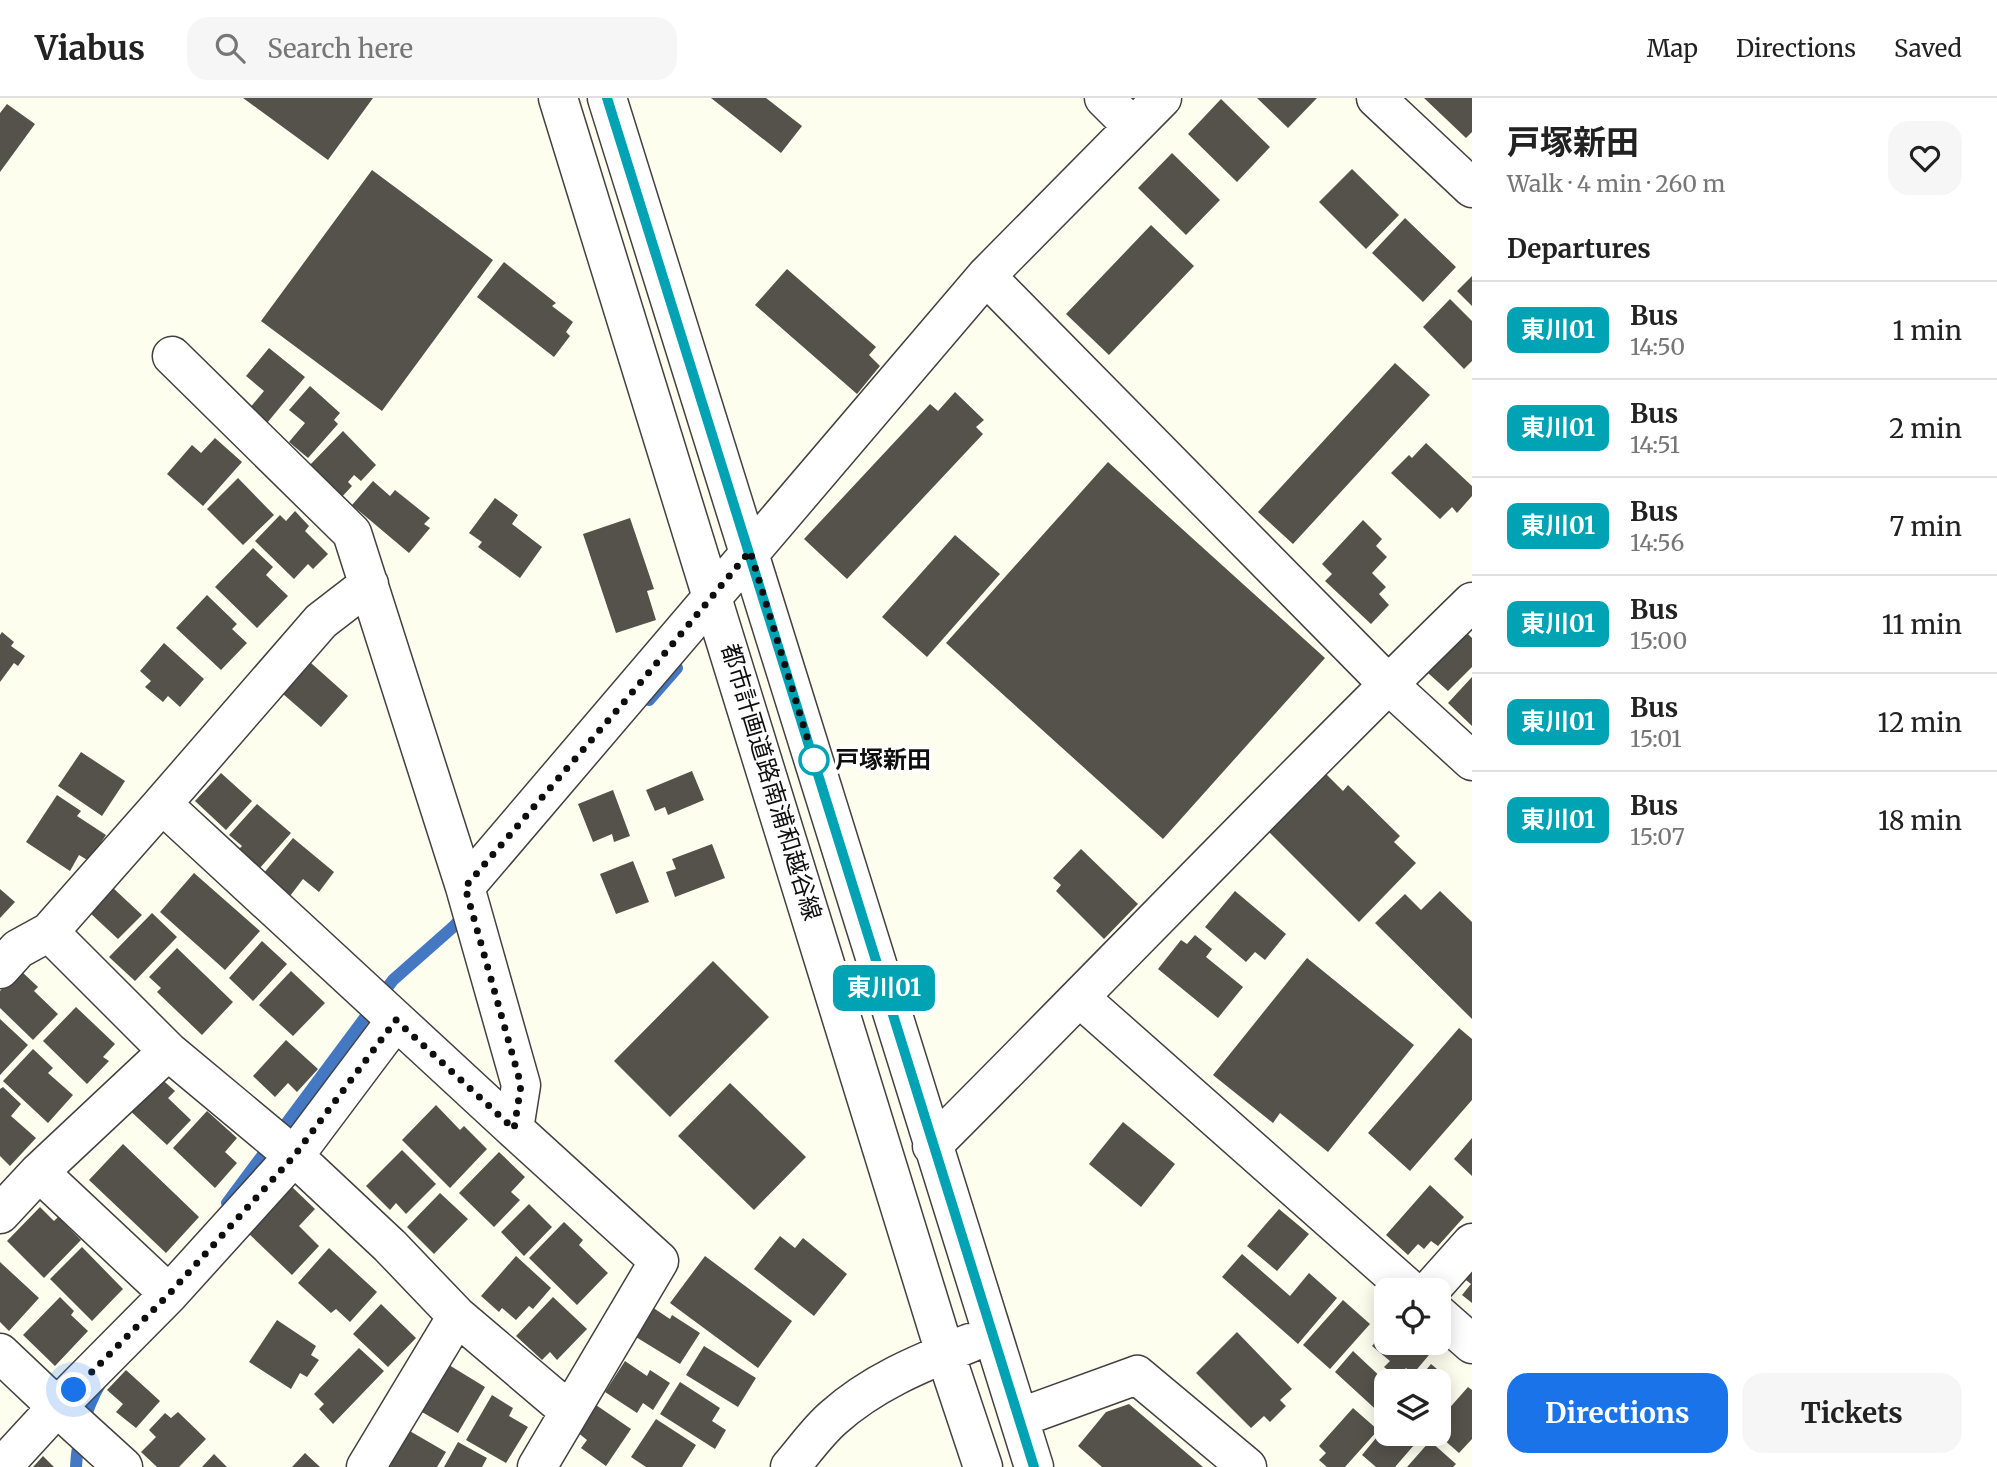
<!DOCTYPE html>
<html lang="en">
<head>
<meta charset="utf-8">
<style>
  body { margin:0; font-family:Merriweather,"Noto Sans JP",serif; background:#f6f6f6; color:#222; height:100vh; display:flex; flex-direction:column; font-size:26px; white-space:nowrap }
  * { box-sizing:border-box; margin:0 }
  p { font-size:23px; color:#767676 }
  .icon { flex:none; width:38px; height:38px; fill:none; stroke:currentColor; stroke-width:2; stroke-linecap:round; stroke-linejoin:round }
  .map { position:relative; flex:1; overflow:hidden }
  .sheet { display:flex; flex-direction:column; background:#fff; width:525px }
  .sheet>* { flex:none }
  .badge { padding:0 14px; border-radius:10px; font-size:24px; line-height:46px }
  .tools { position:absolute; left:1374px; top:1180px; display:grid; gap:14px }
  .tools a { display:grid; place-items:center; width:77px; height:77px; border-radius:14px; background:#fff; box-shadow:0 4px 18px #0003; font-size:35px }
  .you { position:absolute; width:35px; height:35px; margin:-18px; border:5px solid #fff; border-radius:50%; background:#1a73e8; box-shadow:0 0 0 10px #1a73e833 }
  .map>.badge { position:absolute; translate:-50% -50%; box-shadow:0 0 0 4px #fff }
  h2 { padding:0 35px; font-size:26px; line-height:63px }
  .round { display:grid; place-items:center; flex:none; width:74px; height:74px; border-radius:21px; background:#f6f6f6 }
  .headline { display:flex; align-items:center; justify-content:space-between; height:119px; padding:0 35px }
  h1 { font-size:33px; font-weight:700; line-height:52px }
  .button { display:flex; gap:14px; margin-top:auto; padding:14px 35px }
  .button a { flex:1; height:80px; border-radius:21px; background:#1a73e8; color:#fff; font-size:28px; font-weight:700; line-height:80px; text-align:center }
  .button a+a { background:#f6f6f6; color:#222 }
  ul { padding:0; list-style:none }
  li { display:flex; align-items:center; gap:21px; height:98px; padding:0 35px; border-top:2px solid #e0e0e0 }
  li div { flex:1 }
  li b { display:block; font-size:26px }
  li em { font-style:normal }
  li .badge { min-width:77px; font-weight:700; text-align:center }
  header { display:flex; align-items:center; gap:42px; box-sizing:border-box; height:98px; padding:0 35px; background:#fff; border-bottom:2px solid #e0e0e0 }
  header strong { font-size:33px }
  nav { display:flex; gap:38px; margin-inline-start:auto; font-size:24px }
  .search { width:490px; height:63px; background:#f6f6f6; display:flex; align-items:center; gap:18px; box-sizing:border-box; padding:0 24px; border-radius:21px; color:#767676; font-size:26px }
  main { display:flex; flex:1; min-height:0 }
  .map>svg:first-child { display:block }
</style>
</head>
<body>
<header>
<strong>Viabus</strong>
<div class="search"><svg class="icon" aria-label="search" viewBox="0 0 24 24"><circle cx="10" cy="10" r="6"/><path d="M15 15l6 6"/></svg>Search here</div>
<nav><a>Map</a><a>Directions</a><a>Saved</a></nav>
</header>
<main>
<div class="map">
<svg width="1472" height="1369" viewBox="0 0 1472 1369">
  <rect width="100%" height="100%" fill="#fefeef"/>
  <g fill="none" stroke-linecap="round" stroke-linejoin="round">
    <path stroke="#4478c3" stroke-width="12" d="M649,602L677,570
      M227,1105L393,882L453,829L466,815
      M76,1369C77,1342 86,1310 100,1286"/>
  </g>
  <path fill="#55514b" d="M243,0H373L328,62Z
    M711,0H766L802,28L781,55Z
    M1257,0H1317L1288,30Z
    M1424,0H1472V34L1466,40Z
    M1221,1L1270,49L1237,84L1188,36Z
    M7,6L35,26L0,74V15Z
    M1172,55L1220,102L1186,137L1138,90Z
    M1352,71L1399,117L1366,151L1319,104Z
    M372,72L493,162L382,313L261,223Z
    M1405,120L1456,169L1423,204L1372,155Z
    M1151,127L1194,168L1109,257L1066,216Z
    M504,164L556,205L552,208L573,224L566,234L570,238L554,259L477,199Z
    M787,171L876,249L869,257L880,268L857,296L755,207Z
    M1472,178V208L1457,193Z
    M1450,201L1472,223V263L1464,271L1423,229Z
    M269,250L305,279L267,325L249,311L264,293L246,278Z
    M1395,265L1430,297L1293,446L1258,414Z
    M310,288L340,315L334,322L338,326L308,360L289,344L305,325L289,312Z
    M955,294L984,322L976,329L983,336L847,481L804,441L930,306L938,313Z
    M343,333L376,367L361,383L354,377L348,384L352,388L339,402L307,370Z
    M215,340L242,364L203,408L167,376L192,347L201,355Z
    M1426,345L1472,388V398L1457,415L1452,409L1440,421L1391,375L1409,357L1412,360Z
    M1108,364L1325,560L1163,741L946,545Z
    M238,380L274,417L243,447L207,411Z
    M373,383L390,398L395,392L430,420L424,426L430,430L409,455L352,407Z
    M495,400L518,417L512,426L542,449L520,480L478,449L482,444L469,435Z
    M295,413L309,428L305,433L328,456L313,471L308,466L294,481L255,443L280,417L286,423Z
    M630,420L654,491L647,493L656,522L616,535L583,436Z
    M1363,422L1382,441L1376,448L1387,459L1372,475L1386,489L1379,496L1389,507L1371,526L1325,483L1332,476L1322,466Z
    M955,437L1000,476L927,559L882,519Z
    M253,450L273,469L266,477L288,498L257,530L215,489Z
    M207,497L237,526L232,531L247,545L221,572L176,530Z
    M1461,529L1472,540V569L1448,593L1428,575L1439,564L1433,559Z
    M2,534L14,544L11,548L25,558L18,568L14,565L0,584V537Z
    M164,545L204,581L180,609L168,598L163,604L145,589L151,583L140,573Z
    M311,565L348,598L321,629L283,596Z
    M1472,579V628L1448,605Z
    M81,654L125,683L102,718L58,688Z
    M692,673L704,702L668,717L665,709L655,713L646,692Z
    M221,675L252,703L226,732L195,703Z
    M1325,675L1343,693L1348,687L1400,738L1394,744L1416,765L1359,824L1262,727Z
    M613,692L630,738L614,744L612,736L593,744L578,706Z
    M57,697L81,713L77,718L106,737L89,763L79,757L70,773L26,744Z
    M257,706L291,735L259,771L237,753L242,748L229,737Z
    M293,740L334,774L319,794L303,781L290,798L263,776Z
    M712,746L725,780L675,799L666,774L676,771L672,761Z
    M1081,751L1138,806L1104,841L1056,793L1061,787L1053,780Z
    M633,763L649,804L616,816L600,776Z
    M194,775L260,833L225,872L160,814Z
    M112,789L142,817L118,841L89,814Z
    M0,791L15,804L0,820Z
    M1235,793L1286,836L1265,862L1255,854L1246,864L1205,829Z
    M1440,793L1472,824V921L1375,825L1405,796L1421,812Z
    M152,815L177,839L135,883L109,859Z
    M1195,837L1212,851L1206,859L1243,889L1218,920L1158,871L1181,842L1187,846Z
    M262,843L287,866L253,903L229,880Z
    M177,850L233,904L202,937L157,894L161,890L149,879Z
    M1307,860L1414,947L1328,1054L1280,1015L1273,1025L1213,977Z
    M713,863L769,919L670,1019L614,963Z
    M20,872L38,889L34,893L58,916L33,942L0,910V893Z
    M291,873L325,905L293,938L259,907Z
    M76,909L115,946L103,959L109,963L87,986L43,943Z
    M0,921L28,947L0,977Z
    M1459,930L1472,941V1002L1410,1073L1368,1035Z
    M286,942L318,971L297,994L288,985L275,999L253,978Z
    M33,951L53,970L48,975L73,997L48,1025L3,983Z
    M157,977L175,993L168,1000L191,1022L167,1047L126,1009Z
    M730,985L806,1059L754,1112L678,1038Z
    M3,989L21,1006L11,1018L36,1040L10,1068L0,1058V991Z
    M436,1007L460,1032L464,1028L487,1051L450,1090L402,1042Z
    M207,1013L237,1040L225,1054L237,1065L215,1090L173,1050Z
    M1123,1024L1175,1066L1141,1109L1089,1066Z
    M1472,1040V1078L1454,1061Z
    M123,1046L199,1119L166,1155L89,1082Z
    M402,1052L436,1086L406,1116L396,1105L390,1112L366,1088Z
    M499,1054L525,1079L511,1094L520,1102L494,1129L459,1095Z
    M1430,1087L1464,1119L1438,1148L1431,1143L1424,1151L1418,1146L1408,1157L1386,1137Z
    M291,1088L315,1111L299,1128L319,1148L292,1177L247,1134Z
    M440,1095L468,1121L434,1156L407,1129Z
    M529,1106L552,1129L524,1158L501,1134Z
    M40,1109L54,1123L58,1119L81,1142L44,1180L7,1143Z
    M1279,1111L1309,1136L1277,1173L1247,1148Z
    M564,1124L583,1142L579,1147L608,1175L577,1207L529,1160Z
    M780,1138L795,1150L803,1140L847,1176L814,1218L754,1171Z
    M82,1149L123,1191L92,1223L50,1181Z
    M329,1150L377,1194L350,1224L336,1211L331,1215L298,1185Z
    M1242,1156L1290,1198L1309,1175L1337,1200L1298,1246L1222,1179Z
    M516,1158L551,1190L533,1211L529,1208L516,1222L502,1210L499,1214L481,1198Z
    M705,1158L792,1223L758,1270L670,1205Z
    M0,1164L39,1200L9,1233L0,1224Z
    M1472,1167V1205L1462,1197L1471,1186L1462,1179Z
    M60,1199L74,1213L71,1217L88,1233L55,1268L23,1237Z
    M553,1199L587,1231L557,1262L550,1254L542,1262L516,1238Z
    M1343,1202L1370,1226L1330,1271L1303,1247Z
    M381,1206L416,1240L388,1269L353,1236Z
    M649,1207L670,1221L672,1217L700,1235L680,1266L631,1236Z
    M277,1222L316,1248L311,1257L319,1262L307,1279L300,1275L291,1291L249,1264Z
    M1386,1231V1244H1426L1434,1251L1413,1276L1406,1270L1398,1280L1384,1269L1390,1263L1372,1248Z
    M1237,1234L1292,1291L1280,1302L1286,1308L1270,1324L1264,1318L1251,1330L1196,1275Z
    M704,1248L756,1280L738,1309L686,1277Z
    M359,1250L384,1273L333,1326L319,1311L324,1306L314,1296Z
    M1353,1253L1386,1284V1315L1383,1318L1335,1274Z
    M625,1263L647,1278L650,1272L670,1285L653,1312L643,1305L637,1315L605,1294Z
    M1431,1266L1449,1281L1438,1294V1283H1417Z
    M449,1267L485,1289L458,1335L422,1314Z
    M126,1272L160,1303L136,1330L116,1314L123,1306L107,1292Z
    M680,1284L720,1310L712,1323L726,1332L715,1351L660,1316Z
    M1468,1289L1472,1292V1341L1459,1355L1442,1340L1447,1336L1438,1328V1323Z
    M492,1297L513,1310L509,1318L528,1329L506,1365L466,1342Z
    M1129,1306L1203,1369H1102L1078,1348L1106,1314Z
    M596,1307L631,1331L606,1368L581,1350L587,1342L577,1334Z
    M1353,1310L1378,1332L1345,1369H1327L1319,1362L1326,1355L1319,1348Z
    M178,1314L206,1341L179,1369H157L141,1354L156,1339L149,1332L165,1315L171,1320Z
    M656,1321L696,1347L682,1369H646L631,1359Z
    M1386,1328V1335H1416L1421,1339L1395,1369H1376L1362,1357Z
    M408,1332L446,1354L437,1369H388Z
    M1430,1343L1456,1366L1453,1369H1407Z
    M458,1344L487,1360L482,1369H444Z
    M305,1355L320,1369H292Z
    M214,1356L227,1369H202Z
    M43,1358L54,1369H33Z"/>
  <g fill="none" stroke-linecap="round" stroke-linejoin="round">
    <g stroke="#414141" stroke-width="41">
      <path id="minor" d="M558,0L945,1255L983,1369
        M607,0L1034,1369
        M1104,0L1133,29
        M1376,0L1472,90
        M986,178L1388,586L1472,663
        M172,258L352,435L465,789
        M162,706L321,523L369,486
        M49,834L168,953L294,1058L390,1148L457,1218
        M0,871L18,851L49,834L162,706L396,922
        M1080,900L1410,1192
        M932,1048C1113,867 1289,682 1472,504
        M39,1074L169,1196
        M0,1116L39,1074L168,953
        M1430,1192L1472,1145
        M1438,1216L1472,1246
        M0,1255L57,1309L2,1369
        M1019,1320L1137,1277L1247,1369
        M123,1369L57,1309L169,1196L294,1058L396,922L514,1031
        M366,1369L457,1218L569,1313
        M537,1369L659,1163L514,1031L521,987L465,789L986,178L1162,0
        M790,1369C804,1353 817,1334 833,1320C873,1284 921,1265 970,1245"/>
    </g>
    <use href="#minor" stroke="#fff" stroke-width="38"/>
  </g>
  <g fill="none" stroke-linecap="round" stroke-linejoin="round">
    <g stroke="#fff" stroke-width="16">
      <path id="line" d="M607,0L1034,1369"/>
    </g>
    <use href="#line" stroke="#00a3b4" stroke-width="10"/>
    <path stroke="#0e0e0e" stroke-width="7" stroke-dasharray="0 12.6" d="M74,1292L169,1196L294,1058L396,922L514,1031L521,987L465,789L630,597L750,453L814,662"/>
  </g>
  <circle fill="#fff" stroke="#00a3b4" stroke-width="3.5" cx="814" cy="662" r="14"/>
  <g text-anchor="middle" stroke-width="7" stroke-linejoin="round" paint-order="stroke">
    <g font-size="24" font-weight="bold" fill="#0e0e0e" stroke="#fff" text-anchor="start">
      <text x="835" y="670">戸塚新田</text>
    </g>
    <g font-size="24" fill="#0e0e0e" stroke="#fff">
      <text transform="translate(771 684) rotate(73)" y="8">都市計画道路南浦和越谷線</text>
    </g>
  </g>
</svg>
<div class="tools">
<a><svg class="icon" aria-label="locate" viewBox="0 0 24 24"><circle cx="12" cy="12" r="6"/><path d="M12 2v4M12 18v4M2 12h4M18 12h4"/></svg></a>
<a><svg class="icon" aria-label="layers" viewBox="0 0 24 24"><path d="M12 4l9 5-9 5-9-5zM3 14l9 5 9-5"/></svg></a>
</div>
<div class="you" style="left:74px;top:1292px"></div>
<b class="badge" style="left:884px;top:890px;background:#00a3b4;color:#fff">東川01</b>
</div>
<section class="sheet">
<div class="headline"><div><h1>戸塚新田</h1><p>Walk · 4 min · 260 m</p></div><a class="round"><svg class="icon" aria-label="heart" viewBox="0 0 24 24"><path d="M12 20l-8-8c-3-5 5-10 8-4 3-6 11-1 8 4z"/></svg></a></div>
<h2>Departures</h2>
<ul>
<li><span class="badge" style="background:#00a3b4;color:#fff">東川01</span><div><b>Bus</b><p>14:50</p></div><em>1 min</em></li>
<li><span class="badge" style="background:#00a3b4;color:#fff">東川01</span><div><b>Bus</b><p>14:51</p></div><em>2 min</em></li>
<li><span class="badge" style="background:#00a3b4;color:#fff">東川01</span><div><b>Bus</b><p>14:56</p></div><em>7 min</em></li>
<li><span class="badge" style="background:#00a3b4;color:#fff">東川01</span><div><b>Bus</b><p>15:00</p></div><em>11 min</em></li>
<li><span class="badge" style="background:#00a3b4;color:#fff">東川01</span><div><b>Bus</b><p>15:01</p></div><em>12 min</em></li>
<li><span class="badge" style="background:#00a3b4;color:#fff">東川01</span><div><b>Bus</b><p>15:07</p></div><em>18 min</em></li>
</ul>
<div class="button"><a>Directions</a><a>Tickets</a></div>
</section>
</main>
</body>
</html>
